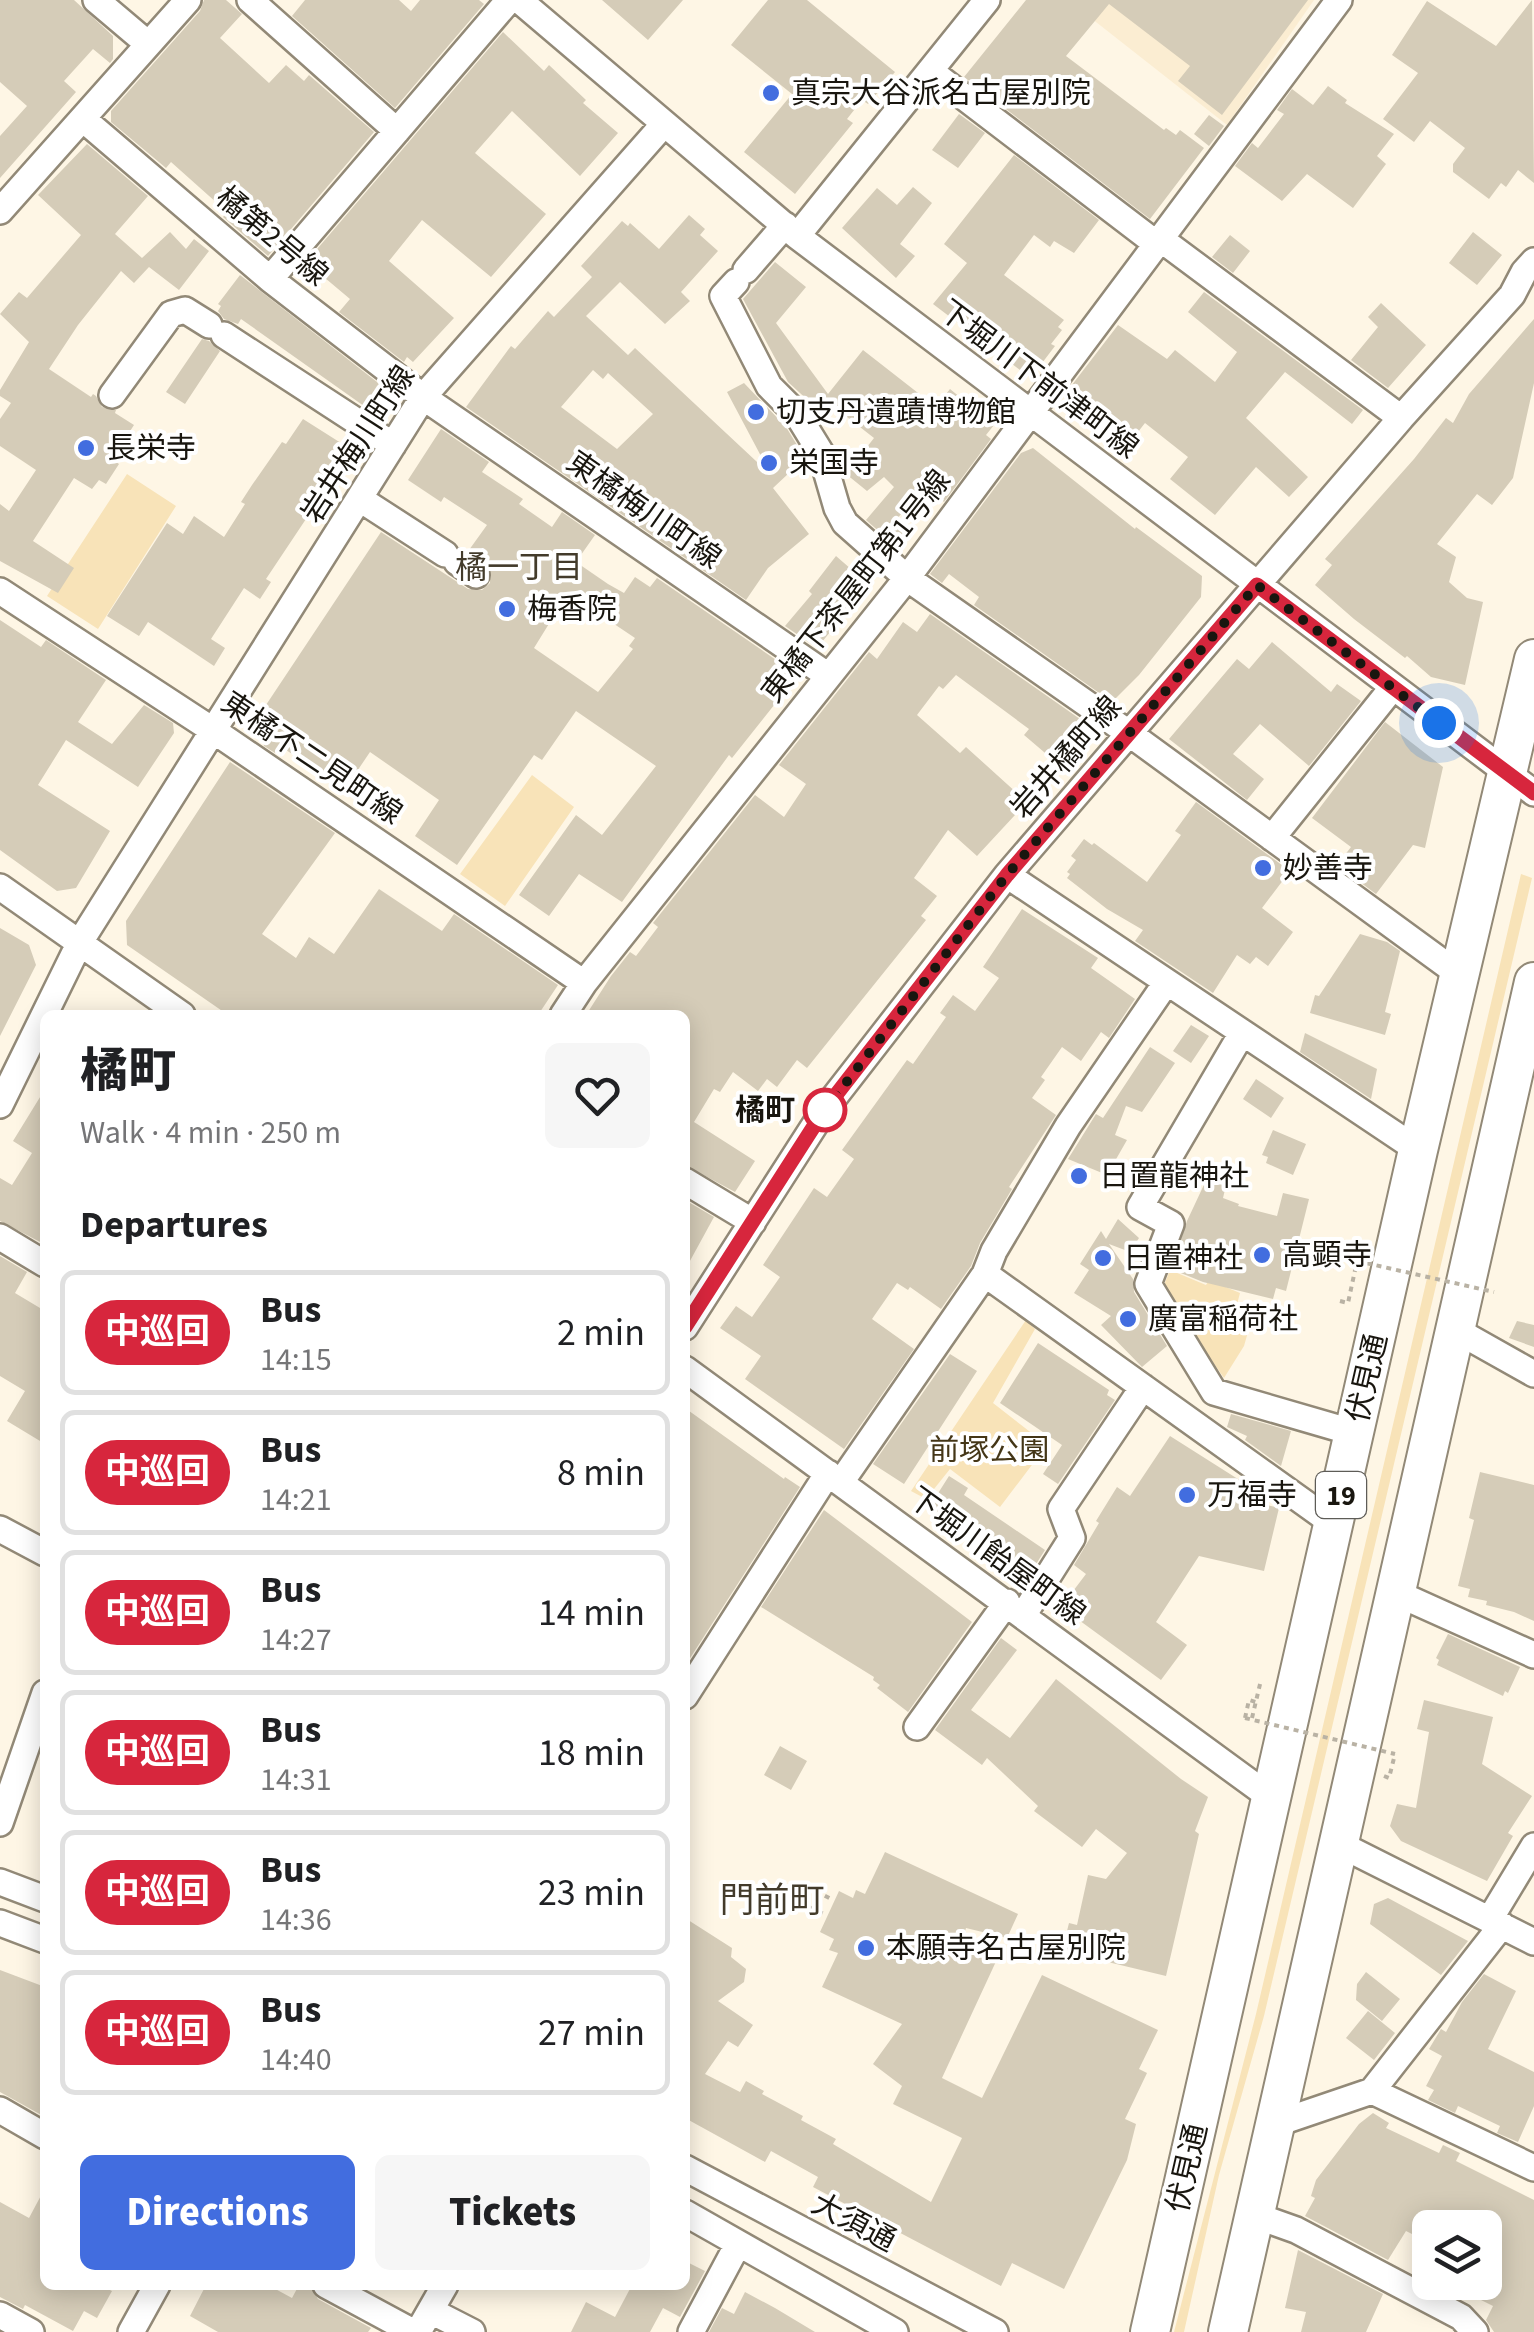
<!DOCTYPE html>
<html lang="en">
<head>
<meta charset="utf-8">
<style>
  body { margin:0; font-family:"Source Sans 3","Noto Sans JP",sans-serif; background:#f6f6f6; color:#202124; height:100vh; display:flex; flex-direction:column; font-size:38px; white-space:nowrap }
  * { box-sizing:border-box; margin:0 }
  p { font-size:32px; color:#757577 }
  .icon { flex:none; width:55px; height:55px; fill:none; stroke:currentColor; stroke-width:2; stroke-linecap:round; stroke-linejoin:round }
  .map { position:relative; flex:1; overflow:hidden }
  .sheet { position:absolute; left:40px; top:1010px; width:650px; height:1280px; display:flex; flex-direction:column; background:#fff; border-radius:15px; box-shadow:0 5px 25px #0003 }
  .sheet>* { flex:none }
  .badge { padding:0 20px; border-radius:32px; font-size:35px; line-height:65px }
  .fabs { position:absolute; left:1412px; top:2210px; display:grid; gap:20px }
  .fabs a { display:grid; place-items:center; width:90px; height:90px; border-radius:15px; background:#fff; box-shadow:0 5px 25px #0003; font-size:50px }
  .you { position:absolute; width:50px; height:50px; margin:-25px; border:8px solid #fff; border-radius:50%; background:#1a73e8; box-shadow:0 0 0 15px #1a73e833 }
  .map>.badge { position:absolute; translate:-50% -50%; box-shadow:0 0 0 5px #fff }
  h2 { padding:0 40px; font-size:38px; line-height:90px }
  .round { display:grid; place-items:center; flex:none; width:105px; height:105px; border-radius:15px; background:#f6f6f6 }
  .head { display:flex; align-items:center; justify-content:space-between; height:170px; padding:0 40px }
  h1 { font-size:48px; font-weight:800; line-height:75px }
  .button { display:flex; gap:20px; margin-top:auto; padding:20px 40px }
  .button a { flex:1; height:115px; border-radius:15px; background:#426ddf; color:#fff; font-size:40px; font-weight:800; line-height:115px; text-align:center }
  .button a+a { background:#f6f6f6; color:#202124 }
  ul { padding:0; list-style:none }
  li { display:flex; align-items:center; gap:30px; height:125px; margin:0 20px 15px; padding:0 20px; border:5px solid #e0e0e0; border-radius:15px }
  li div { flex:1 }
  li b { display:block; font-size:38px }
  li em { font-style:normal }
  li .badge { min-width:110px; font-weight:700; text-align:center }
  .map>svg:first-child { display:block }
</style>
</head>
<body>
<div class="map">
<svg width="1534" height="2332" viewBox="0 0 1534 2332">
  <rect width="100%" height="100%" fill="#fef6e5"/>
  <path fill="#fbedd2" d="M1090,0H1314L1227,125L1082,11Z"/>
  <path fill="#f8e3b8" d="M127,474L176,506L98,629L47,596Z
    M532,775L574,807L505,906L460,874Z
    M1521,874L1532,878L1264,2016L1219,2175L1184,2332H1174L1256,2014Z
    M1170,1270L1206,1285L1209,1280L1240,1293L1231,1327L1248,1332L1244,1346L1224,1378L1162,1290Z
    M1026,1320L1035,1329L993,1403L1047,1445L1000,1507L950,1469L926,1499L911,1491Z"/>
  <path fill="#d5ccb8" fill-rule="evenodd" d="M0,0H74L113,36V59L110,63L93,49L64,81L76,92L0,178V136L27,106L0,82Z
    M204,0H226L242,14L220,38L269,83L286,65L304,81L309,75L374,132L268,256L223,217L227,212L171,162L166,168L111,122V111L200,11Z
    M305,0H399L411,11L420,0H479L484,4L395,108L292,16Z
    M602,0H683L648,40Z
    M768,0H807L895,72L868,104L862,100L847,119L853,123L795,194L744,152L792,94L731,45Z
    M1026,0H1308L1222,115L1178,81L1190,66L1109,4L1066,56L1164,130L1166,128L1176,135L1180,130L1204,148L1150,219L964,77Z
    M1532,0L1534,183L1518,170L1506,187L1501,183L1489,199L1453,172V164L1465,148L1430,121L1414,142L1383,119L1418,73L1392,55L1427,1L1496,46Z
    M503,32L544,71L549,65L586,100L583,103L618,133L580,176L512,111L475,153L546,214L491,277L422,220L389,261L454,318L413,362L407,357L404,362L339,312L350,299L306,262Z
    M1328,86L1347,100L1345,103L1394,134L1377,156L1386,164L1353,208L1307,174L1282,201L1235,166L1252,143L1258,148L1284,114L1277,110L1292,89L1313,105Z
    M959,114L985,133L958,168L932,150Z
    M1209,115L1224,126L1209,146L1194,134Z
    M87,144L148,196L115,234L142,258L170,232L186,249L194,239L209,251L179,290L149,267L134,283L121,271L78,325L49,369L91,397L93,394L96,396L102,407L116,410L115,413L134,425L112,459L119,464L106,484L99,480L92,489L74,478L33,541L74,568L58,593L0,561V504L9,511L36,470L0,446V419L11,403L0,396V390L29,342L0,314L19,292L27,298L81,235L38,195Z
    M1014,155L1099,220L1074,253L1054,241L1050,247L1034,235L1004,275L1064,320L1058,327L1062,330L1051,344L1055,346L1039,367L1024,373L933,304L967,263L944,244Z
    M913,187L932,203L900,244L915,256L896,278L842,228L877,188L897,205Z
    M689,215L705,229L700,235L718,251L681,292L690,301L665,324L620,282L586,316L628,355L635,348L771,475L727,392L744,383L786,427L805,458L773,488L809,534L768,568L746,600L466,407L511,346L515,349L548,311L554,317L592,277L581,266L622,221L628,226L630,223L659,249ZM593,370L603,379L608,373L653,414L617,449L561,407Z
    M1473,232L1502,255L1477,285L1449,263Z
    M1230,235L1250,251L1233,273L1212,257Z
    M775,262L806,287L776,323L828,394L863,350L936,407L950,389L994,425L986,435L991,439L944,502L925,486L896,520L912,533L899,549L866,520L894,487L884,477L867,491L846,474L874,438L833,406L825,416L788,382L743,299Z
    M240,275L386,389L371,411L241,319L238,324L224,319L218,311L221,306L218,304Z
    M1204,292L1363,410L1352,424L1285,372L1246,418L1308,477L1289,497L1256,467L1215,515L1170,479L1188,457L1145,423L1127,446L1095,420L1092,424L1067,404L1065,394L1118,325L1167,359L1175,350L1215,382L1237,352L1188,312Z
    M1381,303L1426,345L1388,388L1351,360L1378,327L1368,317Z
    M1534,319V383L1513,478L1492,505L1477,494L1437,544L1456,557L1449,582L1467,598L1483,602L1465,685L1431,677L1407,656L1405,658L1354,619L1315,585L1332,565L1325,559L1414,459L1446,418L1453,423L1469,394Z
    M202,339L209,341L220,351L185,404L166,392Z
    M303,419L352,450L266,579L271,582L260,599L244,588L211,639L225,648L214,666L148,622L139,636L107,616L167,523L183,534L194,516L224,537L245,504L241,502L252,485L282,442L286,444Z
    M441,429L489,462L482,472L523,499L519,504L552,527L562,512L595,535L576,562L608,584L624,593L635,577L650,587L657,578L798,675L732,758L729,755L622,902L579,874L549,916L519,895L576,815L602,835L656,766L576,711L542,760L534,755L457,865L415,836L439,800L370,752L345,789L280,746L275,753L264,746L258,717L381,532L468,589L482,590L490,583V567L469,550L487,525L444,497L441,502L408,480ZM568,593L635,638L629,646L633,649L598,692L534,648Z
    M1033,448L1135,529L1136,527L1202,576L1201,597L1139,675L1112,702L974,605L979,597L949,574L942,583L930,574L1021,453Z
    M836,556L859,576L852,583L863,592L817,648L785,626L812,594L809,591Z
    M930,614L1090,726L1058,764L1024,735L1029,729L956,675L943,689L939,686L917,715L960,753L966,747L1027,802L977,856L948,830L914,878L937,896L921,916L926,920L807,1068L797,1060L777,1087L767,1079L758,1091L733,1072L720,1092L714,1089L694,1122L755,1161L735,1192L685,1165V1015H586L611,976L630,952L636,956L658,927L653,923L755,795L784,817L806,784L779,765L869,652L877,659L903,622L917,632Z
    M0,620L41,647L46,640L106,680L78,722L112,744L144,705L173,723L174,733L138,787L66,740L38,785L110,831L76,888L57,891L0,850Z
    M1272,642L1331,692L1337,684L1361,701L1309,766L1260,724L1233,754L1264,779L1247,800L1169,739L1237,659L1249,669Z
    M1385,722L1443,767L1425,848L1413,845L1376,894L1337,865L1351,847L1312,818Z
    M230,762L335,833L262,934L296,958L309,937L334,954L379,889L442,931L454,914L558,985L538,1015H228L127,945L126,921Z
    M1196,802L1290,871L1262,908L1293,932L1268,966L1256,957L1250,964L1237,955L1213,993L1135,941L1143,930L1107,909L1067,878L1070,874L1067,872L1076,860L1071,856L1084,839L1092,845L1094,843L1147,882L1181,835L1175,831Z
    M1022,909L1098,958L1091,968L1135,999L1109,1038L1101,1032L1081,1061L1062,1047L1041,1077L1045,1080L1032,1098L1056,1115L1009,1187L1012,1189L980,1243L971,1266L941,1309L910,1287L908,1290L897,1283L872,1319L914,1349L844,1449L745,1379L761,1356L720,1328L736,1306L752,1317L780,1277L763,1265L814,1188L827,1197L854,1159L842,1150L907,1060L913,1064L946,1017L940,1013L953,995L975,1011L999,978L983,967Z
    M0,928L29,945L36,965L0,1036Z
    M1360,934L1387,942L1400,951L1385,1012L1391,1014L1385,1035L1310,1013L1315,995L1319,996Z
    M1191,1025L1209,1036L1191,1063L1173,1051Z
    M1305,1033L1377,1069L1371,1099L1300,1052Z
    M1150,1047L1175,1063L1142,1112L1126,1106L1115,1135L1127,1140L1107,1175L1068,1159L1096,1114L1103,1118Z
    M1256,1079L1284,1098L1271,1118L1243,1099Z
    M45,1089V1243L44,1244L0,1221V1178L12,1185L32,1153L13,1141Z
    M1273,1130L1306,1144L1293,1175L1266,1163L1268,1157L1262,1155Z
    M1209,1174L1227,1181L1223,1198L1239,1204L1238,1206L1277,1216L1283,1193L1309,1199L1286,1291L1276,1288L1273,1299L1203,1282L1171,1269L1187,1221Z
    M685,1200L714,1217L685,1270Z
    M1118,1219L1139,1238L1130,1252L1109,1244L1133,1279L1134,1292L1167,1346L1142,1367L1101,1325L1111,1316L1074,1293L1089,1270L1080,1264L1101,1231L1106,1239Z
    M0,1256L27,1272L15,1293L45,1311V1444L7,1421L25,1391L0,1376Z
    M1517,1321L1534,1325V1347L1509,1338Z
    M1038,1343L1109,1390L1107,1395L1115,1400L1058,1484L1043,1474L1062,1445L1000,1403Z
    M950,1354L977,1371L904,1484L873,1464Z
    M685,1408L784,1479L785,1477L800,1487L685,1666Z
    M1231,1414L1291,1431L1281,1466L1245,1440L1247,1436L1227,1427Z
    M1170,1436L1241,1481L1231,1496L1279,1508L1264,1571L1199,1556L1156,1622L1187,1645L1161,1680L1061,1607L1086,1574L1074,1565L1099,1523L1096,1521L1104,1508L1117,1487L1130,1496Z
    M1480,1472L1534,1485V1621L1514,1612L1486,1605L1487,1601L1468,1597L1470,1589L1458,1586L1474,1520L1469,1518Z
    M949,1476L968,1488L964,1495L1045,1550L1024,1583L974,1547L977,1543L928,1509Z
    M824,1510L972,1622L908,1712L877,1688L880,1685L873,1680L874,1677L761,1607Z
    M1448,1634L1520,1667L1508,1693L1505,1691L1503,1696L1437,1665L1439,1660L1436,1658Z
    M1001,1638L1017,1650L971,1710L1010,1738L1056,1679L1181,1779L1208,1797L1195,1831L1199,1834L1166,1976L1062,1951L1069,1923L1077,1925L1088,1875L1106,1879L1127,1853L1096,1829L1082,1847L1034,1811L1038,1806L987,1758L982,1765L935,1730Z
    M1424,1700L1493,1717L1482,1764L1532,1796L1508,1833L1513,1836L1487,1881L1401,1841L1390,1826L1397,1804L1416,1808L1429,1732L1417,1729Z
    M780,1746L807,1761L791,1790L764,1775Z
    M885,1852L1018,1914L1007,1938L966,1928L963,1938L999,1955L942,2078L982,2098L1042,1975L1158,2030L1139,2069L1147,2073L1125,2119L1136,2124L1127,2160L1064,2289L1012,2263L1001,2286L813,2187L818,2177L771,2151L765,2162L685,2118V1918L732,1948L731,1957L746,1969L744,1982L718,2001L753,2025L738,2047L728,2041L705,2074L740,2092L746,2081L764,2091L762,2094L803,2116L801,2120L836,2139L833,2144L931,2202L962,2138L893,2104L902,2086L873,2064L902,2024L822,1987L838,1953L829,1950L834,1939L820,1932L839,1891L853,1898L856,1890L865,1894Z
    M1388,1898L1468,1941L1441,1975L1370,1924L1374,1904Z
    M0,1970L45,1987V2117L0,2092Z
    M1366,1972L1400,1999L1382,2021L1356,2000L1357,1984Z
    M1484,1974L1516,1991L1488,2049L1534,2072V2106L1518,2142L1497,2133L1500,2126L1458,2106L1455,2113L1428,2100L1434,2090L1426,2086L1442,2056L1429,2049L1441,2029L1446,2032L1462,2002Z
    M1368,2011L1395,2033L1374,2060L1346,2038Z
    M1373,2113L1389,2123L1386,2128L1439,2153L1443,2145L1460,2153L1456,2161L1534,2200V2332H1494L1486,2320L1493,2306L1445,2282H1485V2228H1430V2243L1406,2231L1388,2260L1305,2216L1315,2198L1311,2196L1316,2180L1359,2124Z
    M45,2188V2285H100L112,2291L97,2318L84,2311L73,2331L25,2305L23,2309L0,2297V2202L29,2218Z
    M1298,2250L1383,2294L1366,2332H1301L1306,2312L1285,2308Z
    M685,2261L705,2271L680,2317L663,2308L650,2332H571L586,2302L615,2317L632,2285H685Z
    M206,2285H268L292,2298L299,2285H310L318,2299L371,2328L368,2332H218L190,2316Z
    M745,2292L775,2308L815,2332H709L722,2308L734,2314Z"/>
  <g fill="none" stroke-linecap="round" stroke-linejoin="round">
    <g stroke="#928977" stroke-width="30">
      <path id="minor" d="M96,0L148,44
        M250,0L397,131
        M519,0L797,236L1534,793
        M930,71L1158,245
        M83,119L270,279L423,397L827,675
        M0,211L188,0
        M797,236L987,0
        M1162,240L1401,418
        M746,270L785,225
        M270,279L509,0
        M736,282L723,296L769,386L797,414L821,453L837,508L845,523L907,578L1130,734L1460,975
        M224,335L393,445
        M112,395L171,314L185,310L209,325
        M360,499L445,554
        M457,562L476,575
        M0,591L214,731L584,983
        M1272,838L1393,687
        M1007,875L1418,1150
        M0,887L182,1015
        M563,1015L584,983L907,578L1339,0
        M1242,1033L1140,1207L1171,1224L1148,1284L1214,1392L1355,1433
        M0,1105L80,942L423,397L664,124
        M685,1181L753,1222
        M0,1237L45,1264
        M985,1274L1334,1524
        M685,1327L825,1109L1007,875L1401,418L1512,295L1524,272L1534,261
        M1454,1329L1534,1374
        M685,1369L1270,1797
        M841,1482L985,1274L994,1251L1068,1126L1166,983
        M0,1529L45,1553
        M1394,1592L1534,1655
        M1024,1614L1072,1538L1061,1509L1143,1387
        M685,1696L828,1473
        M917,1727L1007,1602
        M0,1823L45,1693
        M1339,1844L1534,1942
        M0,1882L45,1899
        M1490,1919L1534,1846
        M0,1923L45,1940
        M1372,2091L1534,2168
        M0,2110L45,2136
        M1275,2124L1372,2091L1502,1925
        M685,2168L995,2332
        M685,2213L895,2332
        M1254,2215L1296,2230L1461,2317L1475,2332
        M326,2285L413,2332
        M431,2311L472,2332
        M0,2315L31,2332
        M131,2332L157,2285
        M418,2332L445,2285
        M691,2332L738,2244"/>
    </g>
    <g stroke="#928977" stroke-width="42">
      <path id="highway" d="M1150,2332L1418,1150L1534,659
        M1228,2332L1534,982"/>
    </g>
    <path stroke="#b9b2a4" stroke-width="4" stroke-dasharray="5 5" stroke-linecap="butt" d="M1340,1301L1348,1303L1357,1261
      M1245,1718L1249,1700L1256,1702
      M1252,1718L1261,1680
      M1384,1776L1389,1778L1395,1754
      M816,1891L833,1900
      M809,1907L826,1915"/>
    <use href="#minor" stroke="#fff" stroke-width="25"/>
    <use href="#highway" stroke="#fff" stroke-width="38"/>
    <path stroke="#b9b2a4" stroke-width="4" stroke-dasharray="5 5" stroke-linecap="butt" d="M1357,1261L1494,1292
      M1245,1718L1395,1754"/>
  </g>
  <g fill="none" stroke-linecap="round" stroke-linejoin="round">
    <g stroke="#fff" stroke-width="22">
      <path id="line" d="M685,1327L825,1109L1007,875L1257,585L1534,793"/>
    </g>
    <use href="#line" stroke="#d7263d" stroke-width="15"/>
    <path stroke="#19160f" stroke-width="10" stroke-dasharray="0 18" d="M825,1110L1007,875L1257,585L1439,723"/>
  </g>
  <g fill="#426ddf" stroke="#fff" stroke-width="4">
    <circle cx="771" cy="93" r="10"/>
    <circle cx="756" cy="412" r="10"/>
    <circle cx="86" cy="448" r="10"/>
    <circle cx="769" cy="463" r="10"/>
    <circle cx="507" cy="609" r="10"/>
    <circle cx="1263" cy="868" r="10"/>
    <circle cx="1079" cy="1176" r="10"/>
    <circle cx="1262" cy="1255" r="10"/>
    <circle cx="1103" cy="1258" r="10"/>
    <circle cx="1128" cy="1319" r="10"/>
    <circle cx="1187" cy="1495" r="10"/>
    <circle cx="866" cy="1948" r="10"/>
  </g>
  <circle fill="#fff" stroke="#d7263d" stroke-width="5" cx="825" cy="1110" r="20"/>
  <g text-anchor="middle" stroke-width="8" stroke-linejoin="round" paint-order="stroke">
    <rect fill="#fff" stroke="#5e5c57" stroke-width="2.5" x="1316" y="1472" width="50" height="46" rx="8"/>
    <g font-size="28" font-weight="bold" fill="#19160f">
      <text x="1341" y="1505">19</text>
    </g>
    <g font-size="30" fill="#19160f" stroke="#fff" text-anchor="start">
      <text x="791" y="103">真宗大谷派名古屋別院</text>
      <text x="776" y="422">切支丹遺蹟博物館</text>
      <text x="106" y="458">長栄寺</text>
      <text x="789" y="473">栄国寺</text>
      <text x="527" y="619">梅香院</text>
      <text x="1283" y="878">妙善寺</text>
      <text x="1099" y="1186">日置龍神社</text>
      <text x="1282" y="1265">高顕寺</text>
      <text x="1123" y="1268">日置神社</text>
      <text x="1148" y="1329">廣富稲荷社</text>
      <text x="1207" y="1505">万福寺</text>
      <text x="886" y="1958">本願寺名古屋別院</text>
    </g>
    <g font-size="30" fill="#19160f" stroke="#fff">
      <text transform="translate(272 236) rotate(40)" y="10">橘第2号線</text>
      <text transform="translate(1039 379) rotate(37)" y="10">下堀川下前津町線</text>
      <text transform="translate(358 444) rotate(-57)" y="10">岩井梅川町線</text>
      <text transform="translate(644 510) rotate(35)" y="10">東橘梅川町線</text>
      <text transform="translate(856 586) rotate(-52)" y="10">東橘下茶屋町第1号線</text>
      <text transform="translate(1066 757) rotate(-49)" y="10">岩井橘町線</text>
      <text transform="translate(312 758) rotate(34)" y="10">東橘不二見町線</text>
      <text transform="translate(1367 1378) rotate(-77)" y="10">伏見通</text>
      <text transform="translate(997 1556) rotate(36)" y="10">下堀川飴屋町線</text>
      <text transform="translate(1187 2168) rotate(-77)" y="10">伏見通</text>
      <text transform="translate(854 2222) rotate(28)" y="10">大須通</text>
    </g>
    <g font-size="30" font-weight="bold" fill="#19160f" stroke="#fff" text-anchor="end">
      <text x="795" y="1120">橘町</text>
    </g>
    <g font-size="30" fill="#443617" stroke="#fff">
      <text x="989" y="1460">前塚公園</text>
    </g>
    <g font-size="32" fill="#433b2b" stroke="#fff">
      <text x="519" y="578">橘一丁目</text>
    </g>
    <g font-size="35" fill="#433b2b" stroke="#fff">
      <text x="772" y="1912">門前町</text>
    </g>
  </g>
</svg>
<div class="fabs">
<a><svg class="icon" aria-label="layers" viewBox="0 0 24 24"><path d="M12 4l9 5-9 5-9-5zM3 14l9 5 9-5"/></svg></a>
</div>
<div class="you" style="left:1439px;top:723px"></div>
<section class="sheet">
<div class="head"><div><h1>橘町</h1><p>Walk · 4 min · 250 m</p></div><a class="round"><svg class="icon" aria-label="heart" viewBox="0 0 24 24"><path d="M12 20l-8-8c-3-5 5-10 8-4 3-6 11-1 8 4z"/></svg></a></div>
<h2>Departures</h2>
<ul>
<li><span class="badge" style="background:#d7263d;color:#fff">中巡回</span><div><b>Bus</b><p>14:15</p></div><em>2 min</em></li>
<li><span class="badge" style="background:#d7263d;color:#fff">中巡回</span><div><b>Bus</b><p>14:21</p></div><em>8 min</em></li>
<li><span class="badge" style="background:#d7263d;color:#fff">中巡回</span><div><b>Bus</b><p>14:27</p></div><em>14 min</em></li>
<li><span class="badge" style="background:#d7263d;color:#fff">中巡回</span><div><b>Bus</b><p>14:31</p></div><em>18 min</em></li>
<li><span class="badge" style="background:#d7263d;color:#fff">中巡回</span><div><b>Bus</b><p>14:36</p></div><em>23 min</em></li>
<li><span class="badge" style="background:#d7263d;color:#fff">中巡回</span><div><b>Bus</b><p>14:40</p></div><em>27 min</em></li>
</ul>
<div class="button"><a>Directions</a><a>Tickets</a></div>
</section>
</div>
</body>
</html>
